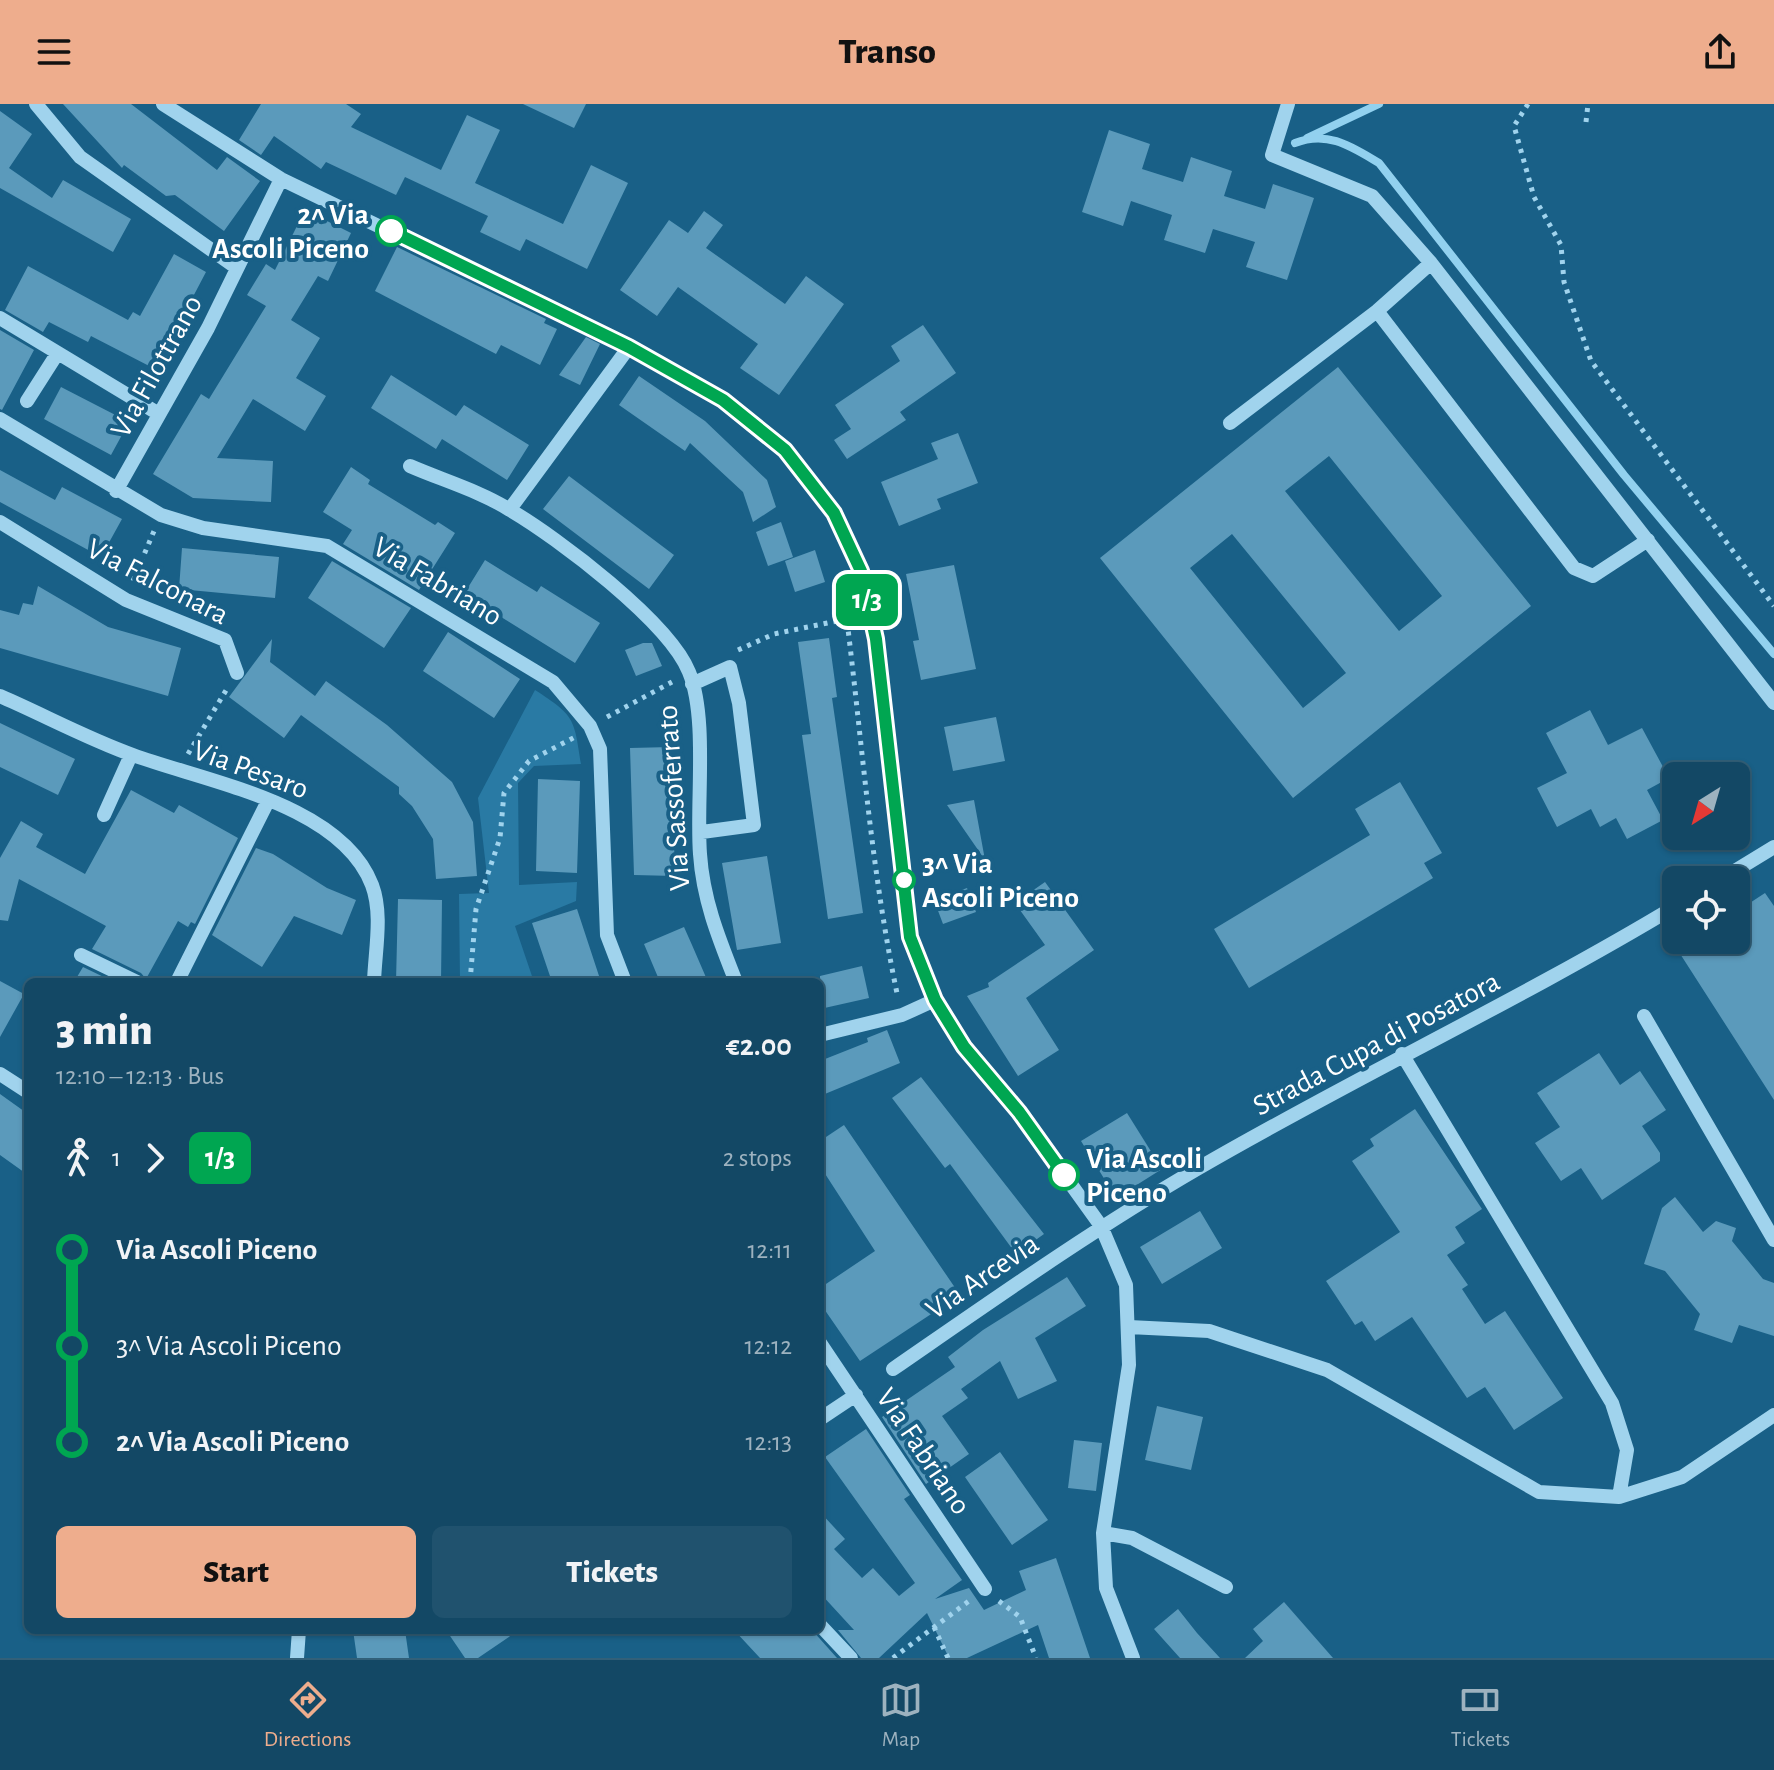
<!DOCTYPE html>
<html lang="en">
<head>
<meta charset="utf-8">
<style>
  body { margin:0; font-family:"Alegreya Sans",sans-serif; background:#20526e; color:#f1f3f6; height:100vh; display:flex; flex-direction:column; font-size:30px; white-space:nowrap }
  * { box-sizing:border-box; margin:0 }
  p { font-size:26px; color:#9db2bf }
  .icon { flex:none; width:44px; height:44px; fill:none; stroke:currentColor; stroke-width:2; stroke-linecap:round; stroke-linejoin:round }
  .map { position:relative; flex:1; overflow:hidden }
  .panel { position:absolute; left:24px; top:874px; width:800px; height:656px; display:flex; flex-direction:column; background:#134865; border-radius:12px; box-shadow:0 2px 6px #0004,0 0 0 2px #326079 }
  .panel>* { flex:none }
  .badge { padding:0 16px; border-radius:12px; font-size:28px; line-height:52px }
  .needle { width:52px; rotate:217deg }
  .controls { position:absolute; left:1662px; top:658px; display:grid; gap:16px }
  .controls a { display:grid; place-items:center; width:88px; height:88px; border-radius:12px; background:#134865; box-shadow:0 2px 6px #0004,0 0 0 2px #326079; font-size:40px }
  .map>.badge { position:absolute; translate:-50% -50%; box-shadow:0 0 0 4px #fff }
  .legs { display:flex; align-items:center; gap:12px; height:88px; padding:0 32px; font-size:26px }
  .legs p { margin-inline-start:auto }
  .head { display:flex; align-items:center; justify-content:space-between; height:136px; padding:0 32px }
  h1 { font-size:44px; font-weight:800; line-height:60px }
  .action { display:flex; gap:16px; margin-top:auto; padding:16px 32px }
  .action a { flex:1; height:92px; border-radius:12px; background:#eead8d; color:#111; font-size:32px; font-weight:800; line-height:92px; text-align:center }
  .action a+a { background:#20526e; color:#f1f3f6 }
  ul { padding:0 32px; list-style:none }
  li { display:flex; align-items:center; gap:28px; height:96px; font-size:30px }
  li i { display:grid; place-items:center; width:12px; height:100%; margin:0 10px; background:currentColor }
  li i::after { content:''; width:20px; height:20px; margin:-10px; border:6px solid; border-radius:50%; background:#134865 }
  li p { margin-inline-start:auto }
  li:first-child i { background:linear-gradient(#0000 50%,currentColor 0) }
  li:last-child i { background:linear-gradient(currentColor 50%,#0000 0) }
  header { display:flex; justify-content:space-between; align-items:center; height:104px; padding:0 32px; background:#eead8d; color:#111; font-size:36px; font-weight:800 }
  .tab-bar { display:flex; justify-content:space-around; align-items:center; height:112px; border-top:2px solid #326079; background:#134865; font-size:22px; color:#9db2bf }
  .tab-bar a { display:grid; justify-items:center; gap:4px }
  .tab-bar .current { color:#eead8d }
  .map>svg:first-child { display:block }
</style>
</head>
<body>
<header><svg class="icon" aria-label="menu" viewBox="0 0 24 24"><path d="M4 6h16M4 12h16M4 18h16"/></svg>Transo<svg class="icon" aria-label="share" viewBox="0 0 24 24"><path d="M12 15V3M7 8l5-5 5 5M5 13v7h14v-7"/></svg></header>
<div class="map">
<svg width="1774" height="1554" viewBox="0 0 1774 1554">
  <rect width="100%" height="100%" fill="#196087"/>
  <path fill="#297aa4" d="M535,586C575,612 574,614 581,660L534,662L518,679L519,781L577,778L576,797L515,822L534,878H460L459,790L489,789L478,694Z"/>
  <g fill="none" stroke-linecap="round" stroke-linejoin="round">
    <path stroke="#92d1ef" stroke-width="8" d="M1307,34L1379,0
      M1295,39C1328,26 1352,43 1379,59L1624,371L1774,550"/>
  </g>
  <path fill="#5b9abb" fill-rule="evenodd" d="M63,0H131L217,66L227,53L260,77L224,127L175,91L166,92L124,61L122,64Z
    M261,0H346L361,10L351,23L441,66L467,11L500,26L475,79L563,120L591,61L628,79L587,165L526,135L520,147L480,128L488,112L405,73L396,91L326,58L321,65L274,32L261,51L239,36Z
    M523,0H586L574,24Z
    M0,7L32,30L9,64L52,94L63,76L131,115L113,148L0,84Z
    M1109,26L1150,40L1142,65L1183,78L1191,53L1232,67L1224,92L1265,105L1273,80L1314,94L1287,176L1246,163L1255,138L1213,125L1205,149L1164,136L1172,111L1131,97L1123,122L1082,108Z
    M305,106L351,129L328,177L318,172L291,216L320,234L296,274L326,292L305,327L253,295L217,354L273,357L271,398L193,394L153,370L201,290L209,295L266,202L247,191L266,160L275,166Z
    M704,107L723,121L706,144L785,200L806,172L844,200L779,291L740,264L758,240L678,183L657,212L620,186L669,116L688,129Z
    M397,143L546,215L544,219L557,225L540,261L501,241L496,250L375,187Z
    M174,150L206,168L155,265L91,232L88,238L49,218L43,228L5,206L28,162L128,216L133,208L140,212Z
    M923,221L956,269L900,308L906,316L847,355L834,336L851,325L835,301L900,257L891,242Z
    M0,226L34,246L2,306L0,305Z
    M586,233L600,240L580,281L559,271Z
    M1338,263L1531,502L1293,694L1100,454ZM1329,352L1442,492L1399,527L1285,387ZM1232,430L1346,569L1303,604L1190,464Z
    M391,271L456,312L464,301L529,341L507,376L442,335L436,345L371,304Z
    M639,272L705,317L767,376L776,403L753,418L743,388L690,339L685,347L619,301Z
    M61,283L129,318L111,351L44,315Z
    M958,329L978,379L937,395L941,405L899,422L881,378L938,355L931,339Z
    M351,363L370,376L368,380L435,421L438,418L455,429L419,486L343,440L352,426L323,408Z
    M0,366L55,396L62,383L122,415L101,453L0,398Z
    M569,372L674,451L649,485L543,405Z
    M781,418L793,453L768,462L756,428Z
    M182,444L279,453L275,494L179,485Z
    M815,446L825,478L795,488L785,457Z
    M485,456L537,488L541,482L600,519L575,559L464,490Z
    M332,457L411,504L384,544L308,494Z
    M954,461L976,565L921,576L913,537L919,536L906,470Z
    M38,482L108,523L181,544L168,592L0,544V506L19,511L23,499L33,501Z
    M448,528L520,575L494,614L423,567Z
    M829,534L837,593L832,594L863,809L828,815L802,631L811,630L798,538Z
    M272,535L270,558L315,592L326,577L387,621L452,678L473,718L477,772L436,775L433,735L412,702L399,690V683L301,611L284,634L229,593Z
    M643,539H652L662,562L636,572L625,546Z
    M1590,606L1608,641L1642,624L1669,674L1647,686L1663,716L1627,735L1616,714L1600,723L1591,705L1557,723L1537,684L1567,669L1546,629Z
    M996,613L1005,657L953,667L944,623Z
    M0,619L75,655L58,691L0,663Z
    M671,643L675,772L634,771L630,644Z
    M538,675L580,677L577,769L536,767Z
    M1400,678L1442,749L1424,759L1433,774L1249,884L1214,825L1370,731L1355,705Z
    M131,686L174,709L179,701L238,734L195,820L191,818L188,823L178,817L146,875L141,869L92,845L106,822L19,775L8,817L0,816V754L21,717L43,730L36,743L85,770Z
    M974,696L985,756L947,701Z
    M256,744L273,750L327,784L356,796L342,831L294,812L262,863L212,831Z
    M767,752L781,839L737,846L722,759Z
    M1045,778L1094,846L1026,894L1059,946L1018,972L967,892L989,883L988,879L1045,841L1015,799Z
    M967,784L976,808L943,820L934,796Z
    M1765,789L1774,802V996L1677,845L1692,836H1736V808Z
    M398,795L442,796L441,878H396Z
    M577,805L601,878H552L532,819Z
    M684,823L692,841L708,878H660L644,840Z
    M862,862L869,894L820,905V872Z
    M83,863L114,878H74Z
    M0,877L24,890L0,933Z
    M887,926L900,959L820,992V957L868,938L867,934Z
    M1599,949L1620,981L1640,967L1666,1006L1642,1022L1660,1049V1057L1602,1096L1581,1064L1561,1077L1535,1039L1560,1023L1537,989Z
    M921,973L1044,1130L1016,1150L950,1060L945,1064L892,994Z
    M0,990L28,1010V1071L0,1051Z
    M1415,1005L1482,1105L1455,1123L1465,1139L1447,1151L1468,1181L1462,1185L1485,1220L1505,1207L1563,1294L1514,1326L1485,1283L1467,1294L1412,1213L1375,1237L1362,1217L1355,1221L1326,1177L1400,1128L1352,1057L1374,1042L1370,1035Z
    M1127,1009L1162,1065L1116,1094L1081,1037Z
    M844,1021L960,1191L860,1257L820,1199V1184L875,1147L820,1062V1037Z
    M1675,1093L1703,1128L1716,1117L1736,1124L1732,1137L1763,1175L1774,1179V1232L1739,1221L1732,1239L1694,1226L1700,1210L1665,1167L1644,1160L1662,1104Z
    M1200,1107L1222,1144L1162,1180L1140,1143Z
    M1067,1173L1086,1202L1035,1234L1057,1277L1018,1295L1000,1257L961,1285L968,1294L942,1312L969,1350L926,1380L882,1313L955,1263L948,1253L983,1226Z
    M1157,1302L1203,1313L1191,1366L1145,1356Z
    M866,1325L910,1391L904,1395L962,1476L935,1495L969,1484L984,1506L1026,1486L1019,1467L1056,1454L1090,1554H1049L1038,1521L967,1554H949L927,1509L879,1554H861L838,1526H854L820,1489V1408L845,1435L834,1445L862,1474L873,1464L899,1492L915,1479L825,1353Z
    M1074,1336L1102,1339L1096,1387L1068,1384Z
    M1000,1348L1048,1416L1012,1441L965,1373Z
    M1284,1498L1333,1554H1245L1263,1537L1253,1525Z
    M1178,1505L1197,1529L1220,1554H1180L1154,1525Z
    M353,1526H405L409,1554H357Z
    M446,1526H519L478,1554H465Z
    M734,1526H812L837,1554H760Z"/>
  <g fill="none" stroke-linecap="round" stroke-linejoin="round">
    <path stroke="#a0d3ed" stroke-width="5" stroke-dasharray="4 6" stroke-linecap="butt" d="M1528,0L1514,22L1534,93L1561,141L1564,178L1591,257L1774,502
      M1586,18L1588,0
      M133,477L154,427
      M738,546L774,530L837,517L848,525C863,649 872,772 898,894
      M607,613L672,578
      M188,650L228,583
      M470,878L476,805L500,734L504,689L529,657L575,633
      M999,1497L1020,1513L1036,1554
      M934,1523L948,1554
      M893,1554L969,1497"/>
    <path stroke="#a0d3ed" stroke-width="14" d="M36,0L80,53L237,164
      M163,0L281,75L629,243L723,296L785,346L834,409L861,467L876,535L910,833L935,896L964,943L1019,1008L1101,1122L1126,1181L1129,1261L1103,1429L1106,1484L1133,1554
      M1288,0L1272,51L1372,92L1431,159L1774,599
      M1377,207L1574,464L1593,472L1648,436
      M0,214L159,310
      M27,297L57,250
      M0,315L161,411L203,424L327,442L553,578L590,622L600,645L607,831L625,878
      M1230,319L1377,207L1431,159
      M410,362C442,376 480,387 510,406C558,434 669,518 689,568C708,614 696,699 700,750C703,796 719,835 736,878
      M116,387L208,224L281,75
      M510,405L629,243
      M0,418L126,496L225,536L237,569
      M692,580L730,563L739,599L754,721L702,728
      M0,592C44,611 88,635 133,651C207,678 341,700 372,781C383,810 375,847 374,878
      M104,711L131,651
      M1720,776L1774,743
      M81,851L137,878
      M177,878L268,697
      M1644,912L1774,1136
      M820,931L902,911L935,896
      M1402,950L1612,1299L1627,1346L1619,1393
      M0,970L28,988
      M1129,1223L1209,1227L1327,1266L1539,1388L1619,1393L1682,1373L1774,1311
      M820,1239L985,1485
      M893,1265C993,1196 1092,1126 1197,1065C1355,973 1520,896 1676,802
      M820,1315L856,1291
      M1103,1429L1132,1434L1226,1483
      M820,1521L851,1554
      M297,1554L299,1526"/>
  </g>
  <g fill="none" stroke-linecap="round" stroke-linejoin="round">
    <g stroke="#fff" stroke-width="18">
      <path id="line-1" d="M391,127L629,243L723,296L785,346L834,409L861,467L876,535L910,833L935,896L964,943L1019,1008L1064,1071"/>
    </g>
    <use href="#line-1" stroke="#00a651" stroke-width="12"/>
  </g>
  <g fill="#fff" stroke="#00a651" stroke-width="4">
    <circle cx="391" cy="127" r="14"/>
    <circle cx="904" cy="776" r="10"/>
    <circle cx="1064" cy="1071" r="14"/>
  </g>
  <g text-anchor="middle" stroke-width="8" stroke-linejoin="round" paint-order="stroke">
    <g font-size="30" font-weight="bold" fill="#fff" stroke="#196087" text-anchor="start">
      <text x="369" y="120" text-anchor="end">2^ Via<tspan x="369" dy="34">Ascoli Piceno</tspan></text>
      <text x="922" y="769">3^ Via<tspan x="922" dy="34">Ascoli Piceno</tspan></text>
      <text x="1086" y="1064">Via Ascoli<tspan x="1086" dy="34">Piceno</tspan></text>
    </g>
    <g font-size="30" fill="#fff" stroke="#196087">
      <text transform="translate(156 262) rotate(-61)" y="10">Via Filottrano</text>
      <text transform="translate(158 477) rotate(27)" y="10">Via Falconara</text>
      <text transform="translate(438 477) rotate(31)" y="10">Via Fabriano</text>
      <text transform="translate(251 665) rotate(20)" y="10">Via Pesaro</text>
      <text transform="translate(673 694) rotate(-94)" y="10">Via Sassoferrato</text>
      <text transform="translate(1376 939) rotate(-28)" y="10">Strada Cupa di Posatora</text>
      <text transform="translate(982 1172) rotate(-34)" y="10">Via Arcevia</text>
      <text transform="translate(924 1347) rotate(56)" y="10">Via Fabriano</text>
    </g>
  </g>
</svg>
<div class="controls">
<a><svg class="needle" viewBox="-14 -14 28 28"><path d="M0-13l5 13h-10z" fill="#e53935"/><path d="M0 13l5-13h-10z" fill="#9db2bf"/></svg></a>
<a><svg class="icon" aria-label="locate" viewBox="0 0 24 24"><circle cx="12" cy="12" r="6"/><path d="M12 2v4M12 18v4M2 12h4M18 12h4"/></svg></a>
</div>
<b class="badge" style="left:867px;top:496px;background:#00a651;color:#fff">1/3</b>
<section class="panel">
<div class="head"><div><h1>3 min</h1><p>12:10 – 12:13 · Bus</p></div><b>€2.00</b></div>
<div class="legs"><svg class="icon" aria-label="walk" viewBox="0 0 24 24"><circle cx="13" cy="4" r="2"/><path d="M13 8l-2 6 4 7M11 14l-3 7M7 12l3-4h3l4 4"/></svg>1<svg class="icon" aria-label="forward" viewBox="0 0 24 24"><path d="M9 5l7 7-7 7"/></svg><b class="badge" style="background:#00a651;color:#fff">1/3</b><p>2 stops</p></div>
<ul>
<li><i style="color:#00a651"></i><b>Via Ascoli Piceno</b><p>12:11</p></li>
<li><i style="color:#00a651"></i><span>3^ Via Ascoli Piceno</span><p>12:12</p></li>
<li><i style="color:#00a651"></i><b>2^ Via Ascoli Piceno</b><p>12:13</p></li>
</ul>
<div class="action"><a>Start</a><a>Tickets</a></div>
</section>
</div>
<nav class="tab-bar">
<a class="current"><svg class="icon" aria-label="directions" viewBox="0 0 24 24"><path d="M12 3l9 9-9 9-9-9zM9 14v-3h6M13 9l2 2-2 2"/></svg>Directions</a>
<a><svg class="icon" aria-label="map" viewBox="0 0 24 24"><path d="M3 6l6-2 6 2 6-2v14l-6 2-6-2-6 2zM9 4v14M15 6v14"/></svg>Map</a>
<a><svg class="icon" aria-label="tickets" viewBox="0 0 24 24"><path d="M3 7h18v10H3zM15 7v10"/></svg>Tickets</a>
</nav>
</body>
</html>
